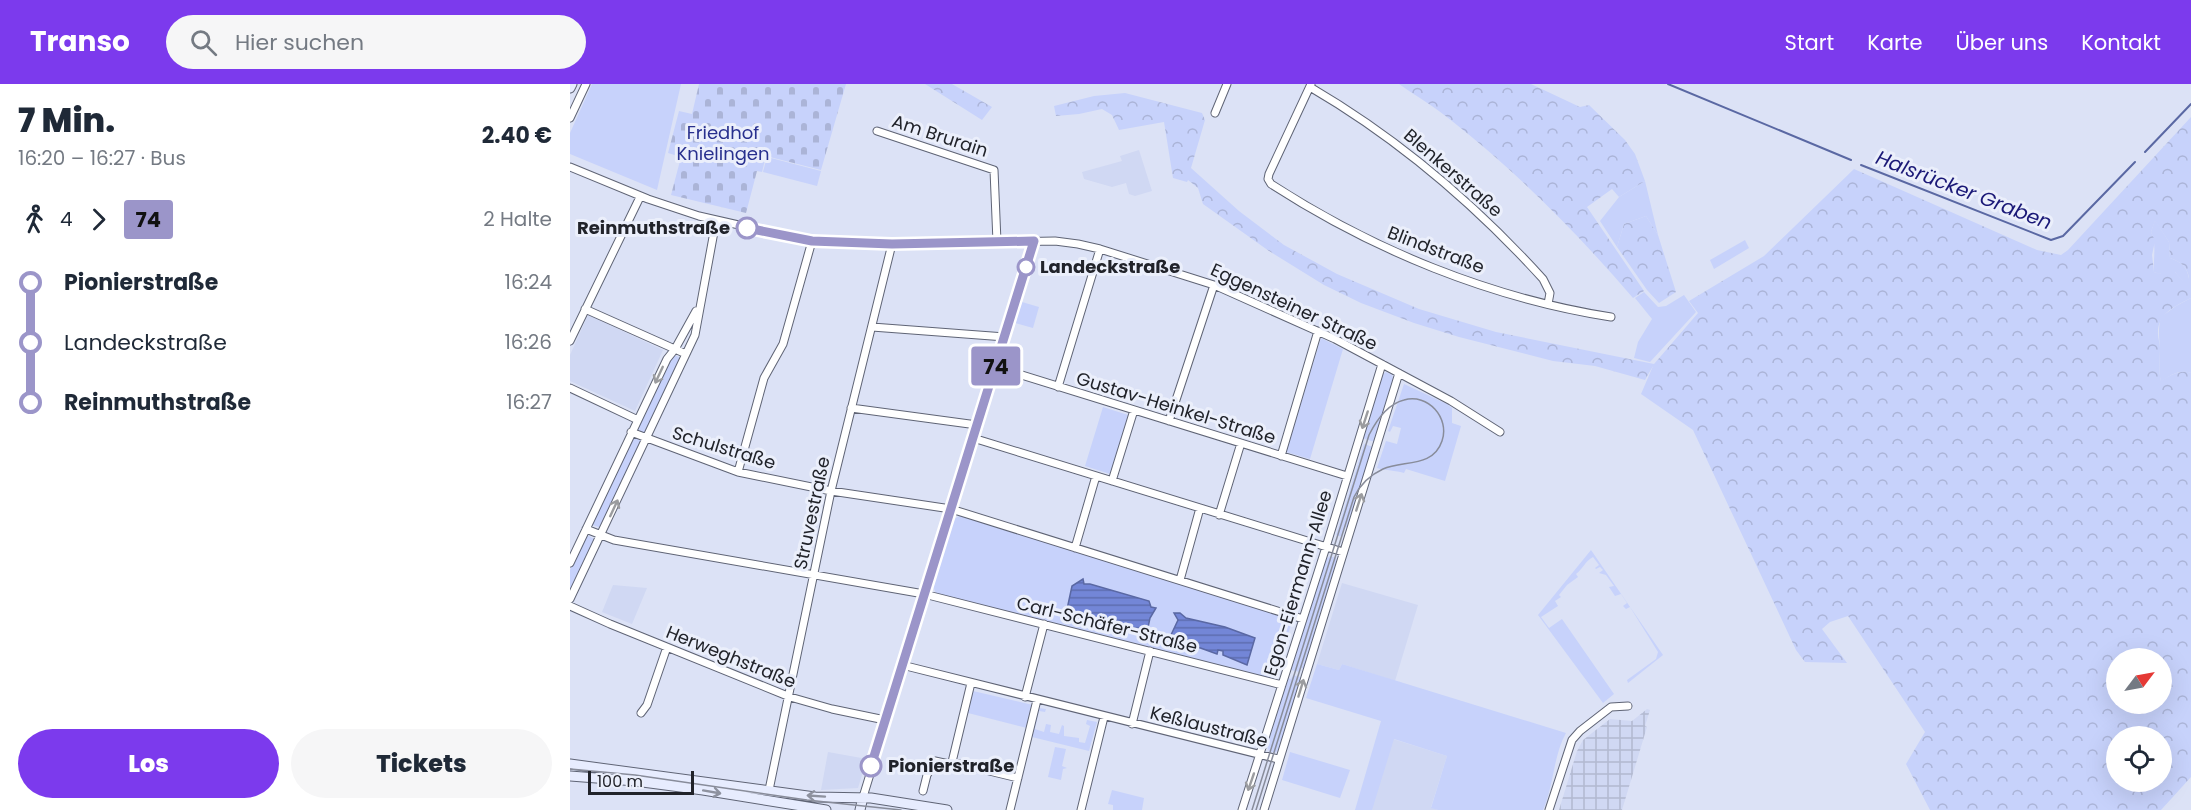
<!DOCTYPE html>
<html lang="de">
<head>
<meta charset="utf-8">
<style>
  body { margin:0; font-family:Poppins,sans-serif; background:#f6f6f7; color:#1f2937; height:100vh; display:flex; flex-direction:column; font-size:22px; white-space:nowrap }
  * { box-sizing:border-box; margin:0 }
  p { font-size:20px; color:#747a83 }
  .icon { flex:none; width:33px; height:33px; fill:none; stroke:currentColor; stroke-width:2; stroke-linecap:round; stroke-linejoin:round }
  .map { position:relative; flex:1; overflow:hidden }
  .panel { display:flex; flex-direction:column; background:#fff; width:570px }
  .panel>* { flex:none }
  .badge { padding:0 12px; border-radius:4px; font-size:21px; line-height:39px }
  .needle { width:39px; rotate:58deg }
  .fabs { position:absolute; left:1536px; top:564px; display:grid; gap:12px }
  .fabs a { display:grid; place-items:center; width:66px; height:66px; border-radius:50%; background:#fff; box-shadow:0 6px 24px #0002; font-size:30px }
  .scale { position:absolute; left:18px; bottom:15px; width:106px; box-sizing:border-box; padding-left:6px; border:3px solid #21232a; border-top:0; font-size:16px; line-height:21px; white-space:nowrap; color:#21232a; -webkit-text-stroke:4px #ebeffb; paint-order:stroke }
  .map>.badge { position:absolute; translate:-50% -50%; box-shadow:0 0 0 3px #fff }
  .legs { display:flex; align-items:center; gap:9px; height:66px; padding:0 18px; font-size:20px }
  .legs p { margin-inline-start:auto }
  .summary { display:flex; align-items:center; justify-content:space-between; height:102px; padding:0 18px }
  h1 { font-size:33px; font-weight:800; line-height:45px }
  .button { display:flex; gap:12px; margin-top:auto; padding:12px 18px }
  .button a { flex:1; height:69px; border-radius:36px; background:#7c3aed; color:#fff; font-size:24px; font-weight:800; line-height:69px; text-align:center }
  .button a+a { background:#f6f6f7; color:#1f2937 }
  ul { padding:0 18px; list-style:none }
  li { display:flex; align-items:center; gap:21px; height:60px; font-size:22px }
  li i { display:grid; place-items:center; width:9px; height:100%; margin:0 8px; background:currentColor }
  li i::after { content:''; width:15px; height:15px; margin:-8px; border:4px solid; border-radius:50%; background:#fff }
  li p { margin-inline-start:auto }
  li:first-child i { background:linear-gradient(#0000 50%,currentColor 0) }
  li:last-child i { background:linear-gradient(currentColor 50%,#0000 0) }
  header { display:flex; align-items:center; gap:36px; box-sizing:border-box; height:84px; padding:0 30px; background:#7c3aed; color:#fff }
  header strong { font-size:28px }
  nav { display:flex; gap:33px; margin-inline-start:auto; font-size:21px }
  .search { width:420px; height:54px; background:#f6f6f7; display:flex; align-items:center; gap:15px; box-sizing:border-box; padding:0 21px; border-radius:33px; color:#747a83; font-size:22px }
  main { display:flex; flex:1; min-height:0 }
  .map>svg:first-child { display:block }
</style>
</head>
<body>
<header>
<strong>Transo</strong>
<div class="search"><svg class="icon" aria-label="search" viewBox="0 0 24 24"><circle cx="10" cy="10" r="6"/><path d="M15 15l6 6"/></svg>Hier suchen</div>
<nav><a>Start</a><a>Karte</a><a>Über uns</a><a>Kontakt</a></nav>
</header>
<main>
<section class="panel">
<div class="summary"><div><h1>7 Min.</h1><p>16:20 – 16:27 · Bus</p></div><b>2.40 €</b></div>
<div class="legs"><svg class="icon" aria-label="walk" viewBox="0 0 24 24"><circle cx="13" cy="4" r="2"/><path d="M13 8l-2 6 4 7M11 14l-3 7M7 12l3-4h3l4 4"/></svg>4<svg class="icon" aria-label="forward" viewBox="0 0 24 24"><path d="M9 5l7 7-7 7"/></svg><b class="badge" style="background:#9b95c9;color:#111">74</b><p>2 Halte</p></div>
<ul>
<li><i style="color:#9b95c9"></i><b>Pionierstraße</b><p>16:24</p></li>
<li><i style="color:#9b95c9"></i><span>Landeckstraße</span><p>16:26</p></li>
<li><i style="color:#9b95c9"></i><b>Reinmuthstraße</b><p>16:27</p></li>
</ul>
<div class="button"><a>Los</a><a>Tickets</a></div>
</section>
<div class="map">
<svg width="1621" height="726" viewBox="0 0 1621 726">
  <defs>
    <pattern id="industrial-grid" width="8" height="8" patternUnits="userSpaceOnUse" patternTransform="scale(1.5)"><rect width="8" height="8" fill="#d0d8f3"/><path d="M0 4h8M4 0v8" fill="none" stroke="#b2b9d0"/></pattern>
    <pattern id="forest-crowns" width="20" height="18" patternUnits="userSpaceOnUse" patternTransform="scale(1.5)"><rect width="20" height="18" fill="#c7d2fb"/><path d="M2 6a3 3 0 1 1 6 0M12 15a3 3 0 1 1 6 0" fill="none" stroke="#abb4d7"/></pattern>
    <pattern id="cemetery-stones" width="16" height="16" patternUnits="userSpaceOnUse" patternTransform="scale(1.5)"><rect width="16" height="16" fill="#c7d2fb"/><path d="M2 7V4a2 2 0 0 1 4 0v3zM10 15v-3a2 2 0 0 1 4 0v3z" fill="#abb4d7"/></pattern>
    <pattern id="water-rules" width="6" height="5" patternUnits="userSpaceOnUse" patternTransform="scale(1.5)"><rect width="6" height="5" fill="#7386d7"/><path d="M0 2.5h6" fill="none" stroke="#5e6daf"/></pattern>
  </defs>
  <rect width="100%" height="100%" fill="#dce2f6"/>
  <path fill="#d0d8f3" d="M569,66L582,107L565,112L559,110L556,99L542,103L514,95L512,88L552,77L550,72Z
    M18,231L93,266L65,327L0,297V271Z
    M772,499L848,521L825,597L772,580L769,586L747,580Z
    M43,501L77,504L62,540L32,528Z
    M823,655L877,672L861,723L868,726H801Z
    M258,668L297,675L288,704L251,706Z"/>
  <path fill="url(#industrial-grid)" d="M1077,625L1080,626L1075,642L1077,643L1052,726H989L1007,667L1013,656L1040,635L1062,637Z"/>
  <path fill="#c7d2fb" d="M22,0H111L87,106L0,70V49Z
    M197,73L251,87L247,102L193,88Z
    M1075,97L1088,151L1076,132L1054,140L1047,163L1030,137L1049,113Z
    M1585,136L1599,158L1600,174C1611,178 1617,182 1619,195L1614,199L1605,188L1589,190L1584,188C1583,174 1587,160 1581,148Z
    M1175,156L1179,164L1144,185L1140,176Z
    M688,204L740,228L736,236L685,213Z
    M1074,208L1088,223L1096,222L1114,211L1126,228L1080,278L1064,274L1068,258L1082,235L1065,214Z
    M1621,214V289C1611,285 1599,291 1591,298C1588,284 1590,276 1590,263C1589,252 1588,245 1591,233L1606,222Z
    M452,218L469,223L463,244L445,239Z
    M751,254L773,265L740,375L716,368Z
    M104,271L109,273V282L76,351L66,345L97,276Z
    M816,288L822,291L824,297L805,358L792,354L811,292Z
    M834,300L877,320L882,324V339L891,342L875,397L836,385L834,389C825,386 817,387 807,384L816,357L827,360L831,344L823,342L820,348L818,347Z
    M533,323L558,331L540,390L515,382Z
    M62,352L72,357L31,444L20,440Z
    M794,360L803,363L778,444L775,443L772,453L766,451Z
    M391,431L723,534L704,597L367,511L363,503L384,435Z
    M17,451L26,456L0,510V486Z
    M1021,466L1093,571L1058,599L1057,596L1086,575L1088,568L1060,523L1056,525L1053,522L1057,519L1051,510L1045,512L1039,503L1044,502L1036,491L1029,489L1033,486L1030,483L1026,485L1025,484L1029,481L1023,473C1015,477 1013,485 1006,490L1008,493L997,501L989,511L991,513L985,517L988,522L971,533L979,544L992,535L1044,610L1033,619L968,531Z
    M760,472L766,474L767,479L735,585L731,584L730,588L721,586L756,475Z
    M747,580L769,586L772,580L996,649C983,672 984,702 973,726H868L861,724L877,672L824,655L802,726H785L811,637L736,614Z
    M723,591L732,594L709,665L705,669L699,667L697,663L718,594L721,595Z
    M403,607L463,621L457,644L398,629Z
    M469,624L476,625L475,628L469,627L465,645L474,648L476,640L481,641L480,648L489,650L492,641L494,642V652L509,654V658L515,659L520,642L516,640L517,636L527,638L519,667L462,653Z
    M485,663L496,665L492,682L497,684L493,685L491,696L478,693Z
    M720,668L780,686L770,714L712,696Z
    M542,706L574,714L572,726H543V721L538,720Z"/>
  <path fill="url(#forest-crowns)" fill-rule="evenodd" d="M355,0H382L422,23L412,36Z
    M829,0H961L1010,23L1019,21L1055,56L1065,70L1075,97L1049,113L1042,105L1017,123L1074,207L1063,214C1008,150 949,90 882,37C865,23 846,12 829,0Z
    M555,9L632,29L635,36L621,84L669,127L714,161L767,190L849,225L926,248L1084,280L1128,229L1119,217L1194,172L1284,85L1467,166L1491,171L1498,166L1621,33V214C1605,222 1587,230 1588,250C1588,255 1590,259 1590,264C1590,277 1588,284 1591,297C1599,292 1611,285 1621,289V693L1591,726H1360L1336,680L1355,648L1278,532L1260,538L1252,545L1277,579L1235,578L1226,566L1123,346L1071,310L1083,282L1075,296L1025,282L983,277L889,253L844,239L791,219L754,201L699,167L633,120L628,104L618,96L617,98L603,94L594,38L549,46L542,31L532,25L509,30L486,32L484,22L524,12ZM1585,137L1599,158L1600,174C1611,178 1617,182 1619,194L1614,198L1605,188L1597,184L1590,190L1584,188L1582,171L1585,157L1581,148ZM1546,574H1592V620H1546ZM1546,652H1592V698H1546Z
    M1076,132L1088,151L1106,208L1089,219L1077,206L1047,163L1054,140Z"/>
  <path fill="url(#cemetery-stones)" d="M129,0H276L251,86L196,72L192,88L187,87L176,129L101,111L111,73L98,69L109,27L122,30Z"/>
  <path fill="url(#water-rules)" stroke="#5a68a3" stroke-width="1.5" d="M513,495L514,500H520L579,517L581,523L586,524L580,534L577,548L570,550L551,546L552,541L547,540L546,544L496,530L502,502Z
    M604,529H610L616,534L655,543L685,554L677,581L653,571V567L648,566L647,570L600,553L608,536Z"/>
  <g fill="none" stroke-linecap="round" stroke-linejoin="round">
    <path stroke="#5a68a3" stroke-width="2" d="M1098,0L1281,76
      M1575,68L1621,20
      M1291,81L1481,156L1493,152L1565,78"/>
    <g stroke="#5f6475" stroke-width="9">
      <path id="street" d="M741,0L699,90L698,95L701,100C803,166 920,214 1041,233
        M740,3C829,55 904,119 973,195L980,209L978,220
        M645,29L657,0
        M0,34L16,0
        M307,47L424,86L427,158
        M0,83L78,115L129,132L235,156L322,160L485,157L508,160L530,165L644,201L765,255L881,317L930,348
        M15,225L116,270
        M302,243L435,253
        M0,257L70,113
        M426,283L777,392
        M488,303L530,165
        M0,304L68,336
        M281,324L407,341
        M599,337L644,201
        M61,348L168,388L261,407L381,425L733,535
        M403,354L773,468
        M711,372L748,247
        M168,388L194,294L213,260L242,157
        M542,397L564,326
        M649,431L671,359
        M16,445L44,456L354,510L712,601
        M505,464L526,392
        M0,479L97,275L105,265L126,227
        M610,496L630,424
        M0,515L125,251L146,137
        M0,522L40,540L220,613L262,625L315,636
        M332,581L708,675
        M401,599L382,678L448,694
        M455,613L474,540
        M71,629L77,621L97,563
        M562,640L580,567
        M199,706L261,407L322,160
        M353,707L357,691L365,677L379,680L382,678
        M293,713L464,157
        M440,726L467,616
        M511,726L534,633
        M672,726L756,463L812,280
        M694,726L829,289
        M979,726L1002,656L1010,647L1041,623L1058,622"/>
    </g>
    <g stroke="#5f6475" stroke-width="11">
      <path id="secondary" d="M0,4L2,0
        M0,680L245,713L301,714L377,726
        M0,692L65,697L133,706L256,726
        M290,726L293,713"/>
    </g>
    <use href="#street" stroke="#fff" stroke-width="7"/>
    <use href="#secondary" stroke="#e7ecfe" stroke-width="9"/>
    <path stroke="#888c9a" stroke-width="1.5" d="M0,685L65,691L237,716L331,726
      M682,726L799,351C806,337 818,320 834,316C858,309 880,334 872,357C863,384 833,376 813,385C800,391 790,401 784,413L686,726"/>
  </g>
  <defs><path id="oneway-shaft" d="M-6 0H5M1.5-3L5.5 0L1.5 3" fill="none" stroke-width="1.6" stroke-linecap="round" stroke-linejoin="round" transform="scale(1.5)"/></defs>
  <g stroke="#9b9c9f">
    <use href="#oneway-shaft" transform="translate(89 291) rotate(115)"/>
    <use href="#oneway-shaft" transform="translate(795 336) rotate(108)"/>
    <use href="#oneway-shaft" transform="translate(789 418) rotate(-72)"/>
    <use href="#oneway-shaft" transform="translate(44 424) rotate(-65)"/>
    <use href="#oneway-shaft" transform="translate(731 604) rotate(-73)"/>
    <use href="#oneway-shaft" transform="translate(681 698) rotate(109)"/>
  </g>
  <g stroke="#8e929f">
    <use href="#oneway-shaft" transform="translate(142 708) rotate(10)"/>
    <use href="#oneway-shaft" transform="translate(246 712) rotate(-176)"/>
  </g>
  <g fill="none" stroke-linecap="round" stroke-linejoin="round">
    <g stroke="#fff" stroke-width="14">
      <path id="line-1" d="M177,144L242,157L322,160L464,157L301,682"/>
    </g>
    <use href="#line-1" stroke="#9b95c9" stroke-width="9"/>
  </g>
  <g fill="#fff" stroke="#9b95c9" stroke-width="3">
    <circle cx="177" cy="144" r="10"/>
    <circle cx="456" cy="183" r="8"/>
    <circle cx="301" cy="682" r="10"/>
  </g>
  <g text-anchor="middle" stroke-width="6" stroke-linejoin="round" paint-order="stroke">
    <g font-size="18" fill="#28308e" stroke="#ebeffb">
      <text x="153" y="55">Friedhof<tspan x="153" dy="21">Knielingen</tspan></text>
    </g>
    <g font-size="18" fill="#21232a" stroke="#ebeffb">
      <text transform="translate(370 52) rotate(18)" y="6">Am Brurain</text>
      <text transform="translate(883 89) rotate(41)" y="6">Blenkerstraße</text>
      <text transform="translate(866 166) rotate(21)" y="6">Blindstraße</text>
      <text transform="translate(724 223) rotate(25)" y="6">Eggensteiner Straße</text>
      <text transform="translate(606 324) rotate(17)" y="6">Gustav-Heinkel-Straße</text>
      <text transform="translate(154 364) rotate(17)" y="6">Schulstraße</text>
      <text transform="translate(242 429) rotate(-78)" y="6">Struvestraße</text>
      <text transform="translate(728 499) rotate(-73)" y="6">Egon-Eiermann-Allee</text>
      <text transform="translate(537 541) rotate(14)" y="6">Carl-Schäfer-Straße</text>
      <text transform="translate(161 573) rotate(22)" y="6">Herweghstraße</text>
      <text transform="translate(639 643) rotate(14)" y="6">Keßlaustraße</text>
    </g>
    <g font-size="18" font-weight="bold" fill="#21232a" stroke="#ebeffb" text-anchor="start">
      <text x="160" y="150" text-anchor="end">Reinmuthstraße</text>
      <text x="470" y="189">Landeckstraße</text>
      <text x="318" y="688">Pionierstraße</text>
    </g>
    <g font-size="20" font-style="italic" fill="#1a1877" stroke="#ebeffb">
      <text transform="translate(1394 106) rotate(21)" y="7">Halsrücker Graben</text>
    </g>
  </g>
</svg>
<div class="fabs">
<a><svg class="needle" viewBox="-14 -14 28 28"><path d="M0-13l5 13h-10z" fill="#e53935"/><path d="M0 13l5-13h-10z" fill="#747a83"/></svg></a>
<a><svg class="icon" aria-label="locate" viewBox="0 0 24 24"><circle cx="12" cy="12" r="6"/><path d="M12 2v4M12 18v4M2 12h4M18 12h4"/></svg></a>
</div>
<div class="scale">100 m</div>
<b class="badge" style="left:426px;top:282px;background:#9b95c9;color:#111">74</b>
</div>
</main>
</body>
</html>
